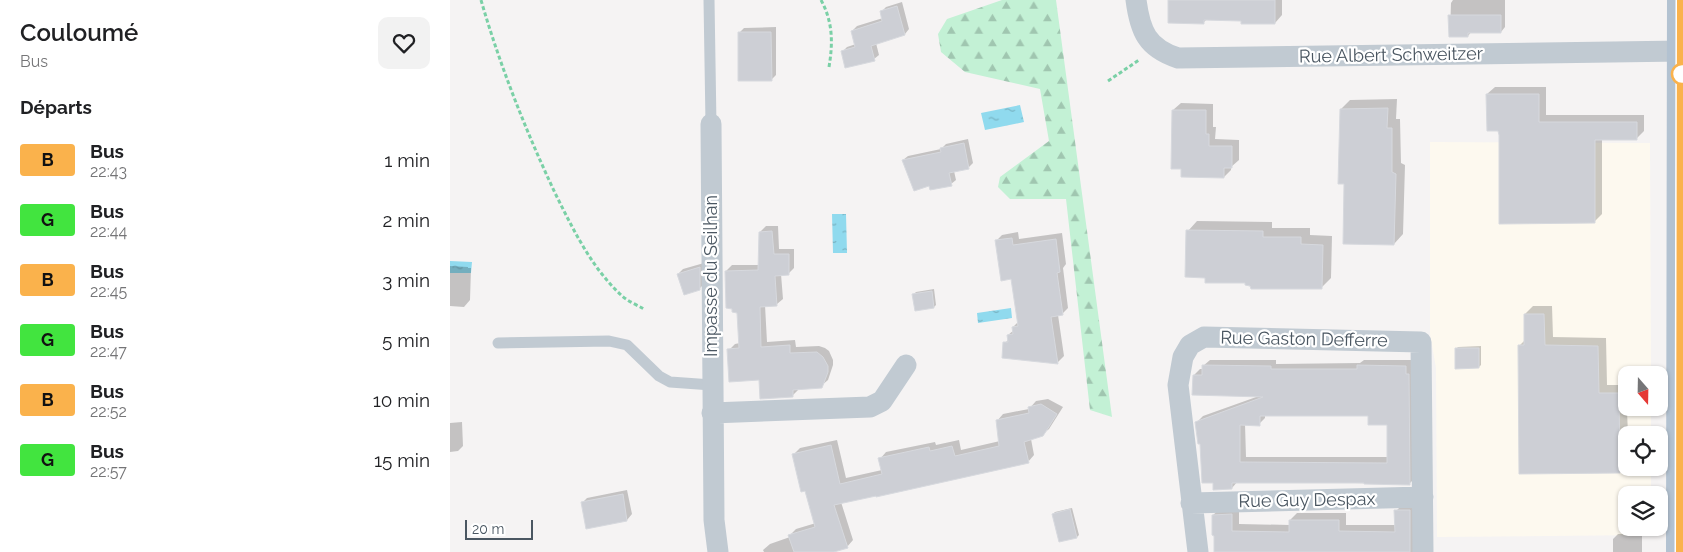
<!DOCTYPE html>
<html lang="fr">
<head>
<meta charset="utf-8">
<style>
  body { margin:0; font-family:Raleway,sans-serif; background:#f2f2f2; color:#202124; height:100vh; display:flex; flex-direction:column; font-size:19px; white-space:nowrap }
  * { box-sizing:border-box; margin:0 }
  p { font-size:16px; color:#757577 }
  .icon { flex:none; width:28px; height:28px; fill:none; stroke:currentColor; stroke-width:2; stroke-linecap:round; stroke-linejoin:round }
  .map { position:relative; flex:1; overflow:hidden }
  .details { display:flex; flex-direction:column; background:#fff; width:450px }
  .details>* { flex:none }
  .badge { padding:0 10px; border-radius:4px; font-size:18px; line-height:32px }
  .needle { width:32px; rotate:160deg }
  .controls { position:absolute; left:1168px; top:366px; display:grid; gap:10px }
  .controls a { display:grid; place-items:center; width:50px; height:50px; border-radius:10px; background:#fff; box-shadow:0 1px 4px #0004; font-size:25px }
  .scale { position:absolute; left:15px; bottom:12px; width:68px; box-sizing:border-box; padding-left:5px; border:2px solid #4a5661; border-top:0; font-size:14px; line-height:18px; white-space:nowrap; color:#4a5661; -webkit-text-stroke:4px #fff; paint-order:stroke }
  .map>.badge { position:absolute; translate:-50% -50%; box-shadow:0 0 0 2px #fff }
  h2 { padding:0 20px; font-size:19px; line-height:45px }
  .round { display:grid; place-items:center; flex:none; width:52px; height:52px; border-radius:10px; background:#f2f2f2 }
  .summary { display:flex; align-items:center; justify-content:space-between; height:85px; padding:0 20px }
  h1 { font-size:24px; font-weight:600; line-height:38px }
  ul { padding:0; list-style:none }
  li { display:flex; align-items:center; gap:15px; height:60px; padding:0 20px }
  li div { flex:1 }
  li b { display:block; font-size:19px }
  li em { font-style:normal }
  li .badge { min-width:55px; font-weight:700; text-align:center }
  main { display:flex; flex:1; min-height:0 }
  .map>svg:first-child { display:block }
</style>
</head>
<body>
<main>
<section class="details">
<div class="summary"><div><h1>Couloumé</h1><p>Bus</p></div><a class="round"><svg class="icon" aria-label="heart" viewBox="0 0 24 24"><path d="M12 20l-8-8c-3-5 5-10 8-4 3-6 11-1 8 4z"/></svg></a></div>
<h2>Départs</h2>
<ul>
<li><span class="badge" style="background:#fab24c;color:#111">B</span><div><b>Bus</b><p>22:43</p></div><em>1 min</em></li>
<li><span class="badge" style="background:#42e43f;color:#111">G</span><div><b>Bus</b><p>22:44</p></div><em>2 min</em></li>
<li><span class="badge" style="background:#fab24c;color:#111">B</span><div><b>Bus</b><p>22:45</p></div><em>3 min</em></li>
<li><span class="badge" style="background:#42e43f;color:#111">G</span><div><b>Bus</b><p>22:47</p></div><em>5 min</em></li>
<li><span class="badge" style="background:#fab24c;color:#111">B</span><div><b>Bus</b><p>22:52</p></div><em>10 min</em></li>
<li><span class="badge" style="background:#42e43f;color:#111">G</span><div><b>Bus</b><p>22:57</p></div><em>15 min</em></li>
</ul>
</section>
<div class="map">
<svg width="1233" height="552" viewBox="0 0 1233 552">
  <defs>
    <pattern id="forest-firs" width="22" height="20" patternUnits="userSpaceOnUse" patternTransform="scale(1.25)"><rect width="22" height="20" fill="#c3f1d5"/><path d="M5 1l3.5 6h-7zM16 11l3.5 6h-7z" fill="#a0c6b0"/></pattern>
    <pattern id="water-ripples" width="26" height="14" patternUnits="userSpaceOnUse" patternTransform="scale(1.25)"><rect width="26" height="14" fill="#90daee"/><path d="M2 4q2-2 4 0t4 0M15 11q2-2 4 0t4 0" fill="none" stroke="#78b4c4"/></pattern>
  </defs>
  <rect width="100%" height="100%" fill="#f5f3f3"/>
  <path fill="#fdf9ef" d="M980,142L1200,143L1201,375H1176V408H1201V435H1176V468H1201V495H1176V528H1201V535L987,537L986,368L980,334Z"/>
  <path fill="url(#forest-firs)" d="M552,0H606L662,417L640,410L616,199H560L548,187L550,177L599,141L590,89L515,72L491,52L488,34L497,19Z"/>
  <path fill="url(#water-ripples)" d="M570,105L574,122L535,130L531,113Z
    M382,214H396L397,253H383Z
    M0,261L22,262L21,273H0Z
    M561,308L562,318L528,323L527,313Z"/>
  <path fill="#0003" fill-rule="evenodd" d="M719,0H832V15L825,23L792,19H757L754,22Z
    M1003,0H1055V27L1051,32L1022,31L1018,36L1000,35L1001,3Z
    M452,2L459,29L455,34L426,43L429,55L424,59L392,52L397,47L406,44L402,31L407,26L433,18L431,12L436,7Z
    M326,27V75L321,80L289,33L294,28Z
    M1045,87H1096V115H1194V131L1187,138L1152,139V214L1144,222L1050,135L1037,94Z
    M947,99L946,119H950L951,163L955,165L953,234L944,244L895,183L891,109L900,100Z
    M731,103L763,104V127H766L765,139L789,140V160L781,167V170L774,177L723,110Z
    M518,139L523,163L519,167L504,171L506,180L501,184H480L453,160L458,156L491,149L496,144Z
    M747,221L822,222V228H860V235L882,236L881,278L871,288L738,231Z
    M316,226H328L329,249H344V268L338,274H331L333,299L327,304L315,305L317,342L345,340L346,347L369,346L375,348L379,351L383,360V365L378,380L371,386L348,388V390L342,396L311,379L279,350L285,344L290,343L288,311L276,271L282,265H310V232Z
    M568,232L569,239L612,233L616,264L613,268L618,308L612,314L608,315L614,356L608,362L555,343L559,339L558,335L564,330L563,327L568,322L562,278L546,241L552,235Z
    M254,263V284L249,289L228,274L233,269Z
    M0,266L18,267V268H21L20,300L14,307L0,306Z
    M484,289L486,305L484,307L464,294L466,292Z
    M1083,306H1102L1103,337L1156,338L1157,385H1176L1178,435H1176V465L1169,472L1069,346L1075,340V314Z
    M1031,346V365L1029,367L1006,349L1008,347Z
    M760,360H826V364L910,363L914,360H962L965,478L959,484L788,481L782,488L764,482L751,443L746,423L753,416L809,396L744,375L750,369H753V366ZM919,414L939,424L938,457H796L795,424H809L815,418V415Z
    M598,399L613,407L599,429L592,435L581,439L584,455L578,462L391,502L403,540L397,547L379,552H314L313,550L320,544L340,537V535L346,529L366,523L344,454L350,448L387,440L396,478L432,470L430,459L436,452L485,442L486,445L509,440L511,450L550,441L547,421L553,414L579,409L586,401Z
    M12,422L13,446L8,451L0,452V423Z
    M177,490L182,514L177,520L137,528L132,503L137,498Z
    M967,503L970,552H765L763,515L771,508H789V524L840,525V520L847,513H896V525H946V511L953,504Z
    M622,508L629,535L627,537L603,514L605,512Z
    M1168,534H1192V552H1163V539Z"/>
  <path fill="#cdcfd5" stroke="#d7d9de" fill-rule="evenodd" d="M718,0H825V24H791V21L754,20V24L718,23Z
    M447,6L455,35L421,46L425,61L395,68L391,51L405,47L401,31L432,21L430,11Z
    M998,15H1051V33H1018V37H999Z
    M288,32H321L322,81H288Z
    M1036,94H1089V122H1187V140H1145V223L1049,224V135L1048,131H1037Z
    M938,108L937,128H942V172L946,174L944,245L893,244L894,184H888L890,109Z
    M722,110H756V134H759V146H782V168H774V178L731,177V169H721Z
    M514,143L519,169L499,173L502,186L480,190L479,186L464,191L452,160L491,152L490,148Z
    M736,230L813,231V237H851V244L873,245L872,289H801L800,286L795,285V283H755V278L735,277Z
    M322,231L324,254H339V275L325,276L327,306L310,307L311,347L340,345V353L367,352L373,357L378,366V372L372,388L343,390V397L310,399L309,380L279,382L277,349L289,348L287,313L282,312V309L276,308L275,271L308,270L309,232Z
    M562,238L563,245L606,239L610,272L607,273L613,315L601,317L608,364L552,358L553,342H558L557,335L563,334L562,327L568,326L561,279L551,281L545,240Z
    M250,267V290L234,295L227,274Z
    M482,291L484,308L465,311L462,294Z
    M1074,314H1094L1095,345L1148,346L1149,393H1169L1170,473L1069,474L1068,345H1074Z
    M1005,348H1029V368L1005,369Z
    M752,365L821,366V369H907V365L956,366V374H959L960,485L914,484V483H782V489L763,490V483H752L750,444H748L745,422L813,397L742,395L743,375H752ZM810,416H918V425H937V463L790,462V425L810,426Z
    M591,404L607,414L593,436L574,442L579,463L426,497V496L384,505L398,548L384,552H344L338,535L365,527L355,491L351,492L342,454L381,445L390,484L432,474L428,458L479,447L480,451L502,446L505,456L549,446L546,420L579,413L578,407Z
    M173,494L177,521L136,529L131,502Z
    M620,509L627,538L609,542L602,514Z
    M944,510H960V552H764V536L762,535V515L782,514V531L839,532V520H889V531L945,532Z"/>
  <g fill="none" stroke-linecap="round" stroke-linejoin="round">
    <path stroke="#7ad0a6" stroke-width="3" stroke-dasharray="4 2.5" stroke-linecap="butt" d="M31,0C50,66 76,131 105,193C123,229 141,267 171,295C177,301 187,305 194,309
      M371,0C383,22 383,43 379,67
      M658,81L689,60"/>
    <path stroke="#c1cad2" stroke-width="11" d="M259,0L261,124
      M48,343L159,341L177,345L209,376L220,382L262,385"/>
    <path stroke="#c1cad2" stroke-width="21" d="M686,0C690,31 697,48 728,58L1232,51
      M261,124L264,520L268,552
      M262,413L420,407L432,401L456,365
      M741,503L973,497
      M748,552L728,385L733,357L740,345L754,337L971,342L973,552"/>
    <path stroke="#b3c2d1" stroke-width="28" d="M1230,552L1231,0"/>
  </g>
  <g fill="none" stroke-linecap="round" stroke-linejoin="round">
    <g stroke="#fff" stroke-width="11">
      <path id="line" d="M1230,552L1231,0"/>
    </g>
    <use href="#line" stroke="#fab24c" stroke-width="8"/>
  </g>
  <circle fill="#fff" stroke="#fab24c" stroke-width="2.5" cx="1232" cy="74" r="10"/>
  <g text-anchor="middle" stroke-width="4.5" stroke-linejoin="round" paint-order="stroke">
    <g font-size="18" fill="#4a5661" stroke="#fff">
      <text transform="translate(941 55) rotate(-1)" y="6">Rue Albert Schweitzer</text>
      <text transform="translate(261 276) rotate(-90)" y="6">Impasse du Seilhan</text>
      <text transform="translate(854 339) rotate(1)" y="6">Rue Gaston Defferre</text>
      <text transform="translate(857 500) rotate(-1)" y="6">Rue Guy Despax</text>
    </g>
  </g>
</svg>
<div class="controls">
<a><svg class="needle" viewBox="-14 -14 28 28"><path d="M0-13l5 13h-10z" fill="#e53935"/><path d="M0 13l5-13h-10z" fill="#757577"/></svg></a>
<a><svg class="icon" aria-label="locate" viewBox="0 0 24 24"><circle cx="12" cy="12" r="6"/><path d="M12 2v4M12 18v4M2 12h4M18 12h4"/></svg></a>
<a><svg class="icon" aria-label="layers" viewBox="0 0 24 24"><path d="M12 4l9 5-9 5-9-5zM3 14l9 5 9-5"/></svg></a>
</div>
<div class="scale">20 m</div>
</div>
</main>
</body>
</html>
